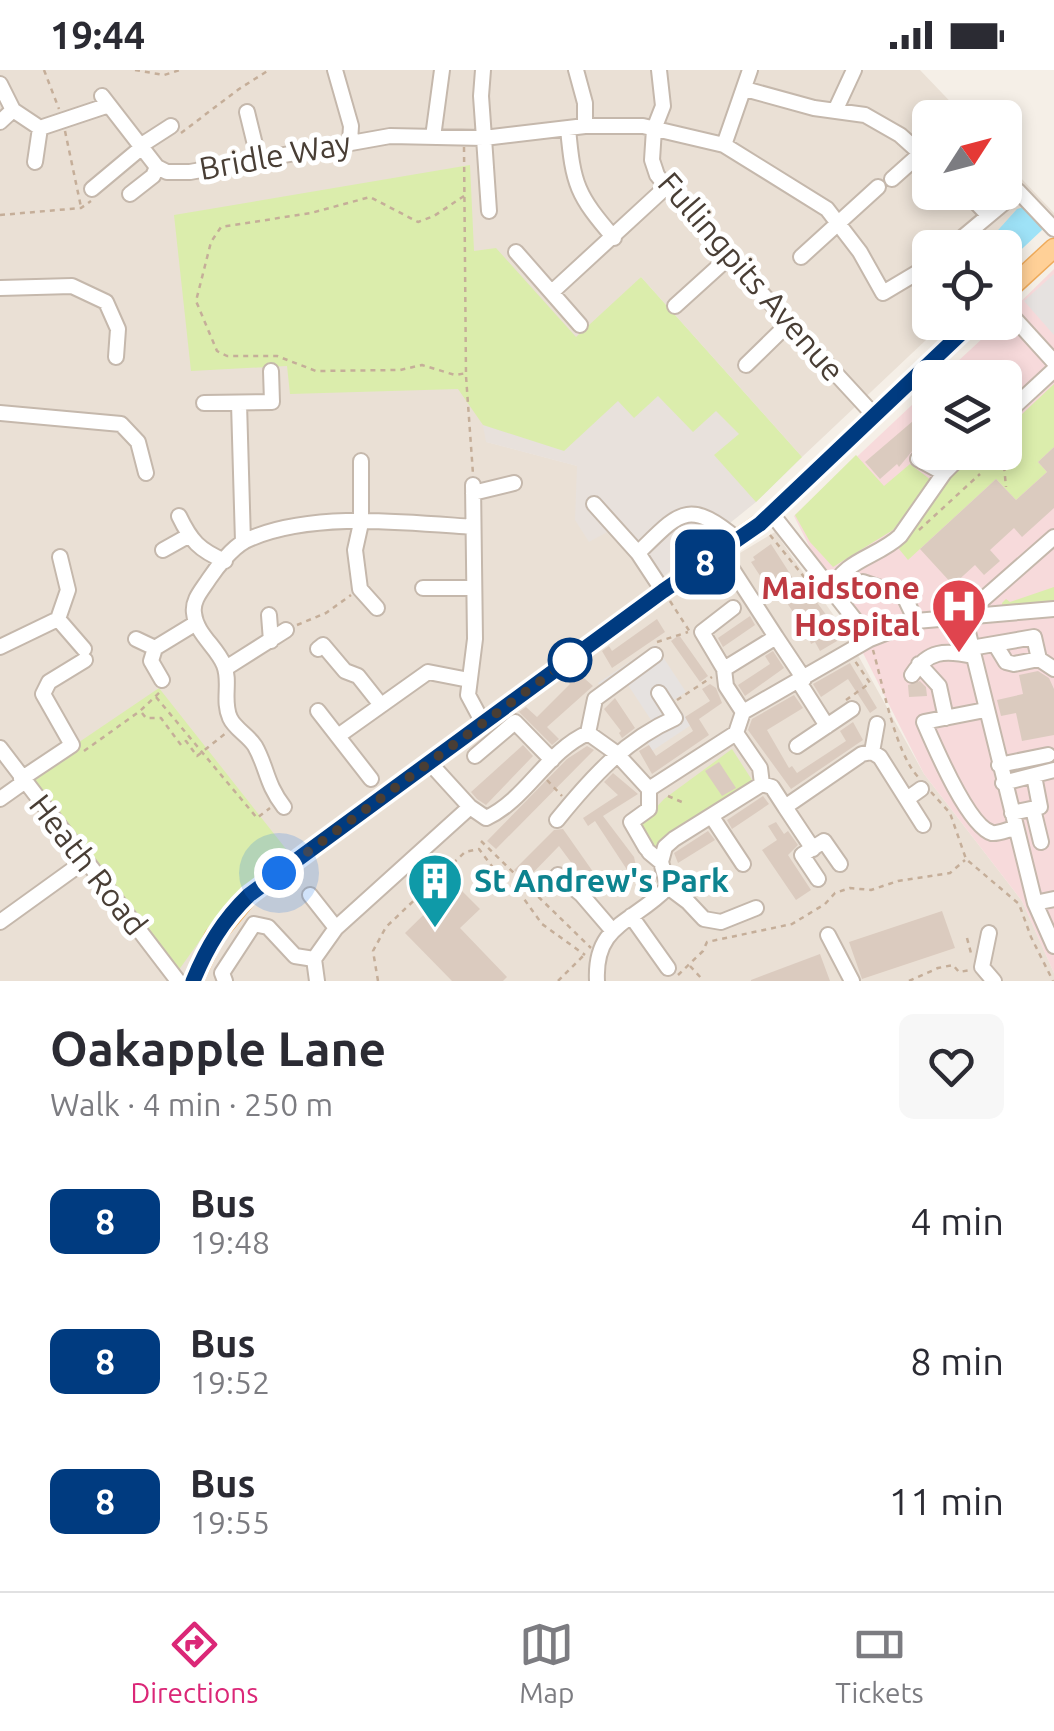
<!DOCTYPE html>
<html lang="en">
<head>
<meta charset="utf-8">
<style>
  body { margin:0; font-family:Ubuntu,sans-serif; background:#f7f7f7; color:#2b2b33; height:100vh; display:flex; flex-direction:column; font-size:38px; white-space:nowrap }
  * { box-sizing:border-box; margin:0 }
  p { font-size:32px; color:#7c7c81 }
  .icon { flex:none; width:55px; height:55px; fill:none; stroke:currentColor; stroke-width:2; stroke-linecap:round; stroke-linejoin:round }
  .map { position:relative; height:911px; overflow:hidden }
  .side { display:flex; flex-direction:column; background:#fff; flex:1 }
  .side>* { flex:none }
  .badge { padding:0 20px; border-radius:15px; font-size:35px; line-height:65px }
  .needle { width:65px; rotate:54deg }
  .controls { position:absolute; left:912px; top:30px; display:grid; gap:20px }
  .controls a { display:grid; place-items:center; width:110px; height:110px; border-radius:15px; background:#fff; box-shadow:0 5px 15px #0003; font-size:50px }
  .you { position:absolute; width:50px; height:50px; margin:-25px; border:8px solid #fff; border-radius:50%; background:#1a73e8; box-shadow:0 0 0 15px #1a73e833 }
  .map>.badge { position:absolute; translate:-50% -50%; box-shadow:0 0 0 5px #fff }
  .round { display:grid; place-items:center; flex:none; width:105px; height:105px; border-radius:15px; background:#f7f7f7 }
  .overview { display:flex; align-items:center; justify-content:space-between; height:170px; padding:0 50px }
  h1 { font-size:48px; font-weight:700; line-height:75px }
  ul { padding:0; list-style:none }
  li { display:flex; align-items:center; gap:30px; height:140px; padding:0 50px }
  li div { flex:1 }
  li b { display:block; font-size:38px }
  li em { font-style:normal }
  li .badge { min-width:110px; font-weight:700; text-align:center }
  .status { display:flex; justify-content:space-between; align-items:center; height:70px; padding:0 50px; background:#fff; direction:ltr }
  .status svg { height:28px; fill:currentColor }
  .menu { display:flex; justify-content:space-around; align-items:center; height:140px; border-top:2px solid #e1e1e2; background:#fff; font-size:28px; color:#7c7c81 }
  .menu a { display:grid; justify-items:center; gap:5px }
  .menu .on { color:#db2777 }
  .map>svg:first-child { display:block }
</style>
</head>
<body>
<div class="status"><b>19:44</b><svg viewBox="0 0 49 12"><path d="M0 12V9h3v3zM5 12V6h3v6zM10 12V3h3v9zM15 12V0h3v12zM26 1h20v11H26zM47 4h2v5h-2z"/></svg></div>
<div class="map">
<svg width="1054" height="911" viewBox="0 0 1054 911">
  <rect width="100%" height="100%" fill="#f5efe7"/>
  <path fill="#eae0d5" d="M0,0H920L965,47L930,48V122H1005V91L1054,143V148L1005,194V178H930V252L944,253L802,387L641,207L487,372L578,396L610,459L662,530L775,462L844,560L924,704L1022,831L1054,903V911H0Z"/>
  <path fill="#e8e1dc" d="M641,207L802,387L756,432L652,516L611,460L589,472L575,450L577,396L486,372L483,355Z"/>
  <path fill="#f7dadb" d="M1054,199V903L1022,831L924,704L794,446L930,318V382H1005V308L941,307L999,253L1005,252V247Z"/>
  <path fill="#dbedac" d="M470,95L474,181L496,178L576,267L641,207L802,387L756,432L714,385L739,364L716,341L693,362L658,326L634,348L618,331L564,381L483,355L458,319L290,324L287,296L191,301L174,145Z
    M1054,314V377L1038,392L1047,402L1016,430L996,409L908,490L899,479L948,408L977,383L1005,382V360Z
    M856,385L884,416L910,394L931,410L893,460L833,497L810,472L795,445Z
    M1054,517V535L1003,540L1002,533L1006,529L1010,532Z
    M159,618L290,784L219,844L178,901L29,706Z
    M732,679L752,710L654,782L638,757L664,729Z"/>
  <path fill="#e6e2e0" d="M1054,204V265L1024,231Z
    M655,575L686,622L671,632L674,636L677,635L691,655L652,681L647,672L637,678L655,656L628,615L608,628L598,613Z"/>
  <path fill="#9ee2f7" d="M1024,137L1039,149L1042,160L1005,195V178H982L1017,139Z
    M930,221V252L940,253L930,262L915,250V224Z"/>
  <path fill="#dbcbbf" d="M920,345L930,355V383L921,377L913,380L899,397L897,394L880,409L865,392Z
    M1054,377V438L1022,467L1014,458L990,480L1000,491L984,505L975,495L953,515L920,479L996,409L1016,430L1047,402L1038,392Z
    M771,474L803,524L806,522L814,533L816,531L835,557L830,560L837,571L820,581L815,572L811,574L807,563L783,527L779,524L774,527L751,492L755,490L753,487Z
    M750,546L755,555L723,577L718,568Z
    M657,549L665,562L612,598L602,581L609,576L612,581Z
    M679,565L708,606L700,612L671,571Z
    M773,581L784,598L745,626L738,615L770,594L765,586Z
    M850,593L877,638L870,643L848,609L821,627L813,614Z
    M576,601L593,616L547,657L559,669L552,675L519,642L526,637L537,647L570,614L565,608Z
    M1038,601L1049,608L1054,619V665L1022,671L1016,643L1001,646L997,630L1023,624L1019,605Z
    M920,611L926,617L927,626L909,627L908,615Z
    M710,614L716,618L722,633L699,649L709,665L652,704L639,681L649,675L656,686L693,661L685,647L710,631L702,619Z
    M794,625L803,638L767,660L789,698L792,696L797,703L846,671L840,661L853,652L863,670L791,719L748,660L752,649Z
    M615,628L635,658L622,668L619,663L621,661L604,639Z
    M523,675L533,686L486,735L477,729L471,722Z
    M587,676L594,680L496,779L487,771L567,689Z
    M719,692L736,718L722,726L705,701Z
    M613,703L638,724L603,746L634,787L636,796L649,816L641,821L595,751L588,756L583,748L618,725L604,712Z
    M763,726L769,734L732,759L727,750Z
    M776,752L784,764L788,761L798,775L788,785L811,820L796,830L762,780L777,770L768,756Z
    M563,759L603,816L593,822L559,776L526,810L514,800L554,760Z
    M708,761L715,770L678,793L674,783Z
    M455,814L480,839L460,858L507,907L503,911H452L405,863Z
    M942,841L955,878L862,909L849,872Z
    M820,884L830,911H751V910Z"/>
  <g fill="none" stroke-linecap="round" stroke-linejoin="round">
    <g stroke="#c5b8ac" stroke-width="18">
      <path id="minor" d="M335,0L351,56L350,72
        M576,0L585,33V56
        M659,0L663,36L654,59L652,90L657,105L685,140L873,344
        M0,14L13,40L40,58L109,35
        M745,19L814,38L865,45L900,65L930,92
        M102,26L157,97L167,102H190L390,66L484,68L481,26L483,0
        M835,41L854,0
        M247,42L259,91
        M0,52L13,40
        M568,58C573,115 577,125 614,168
        M433,67L442,0
        M724,75L750,0
        M140,76L171,56
        M35,92L40,58
        M892,109L920,84
        M92,119L141,78
        M966,122L987,144
        M130,124L153,106L157,97
        M489,141L484,68L585,56H643L724,75L827,139L860,182L883,223L930,195
        M950,178L1018,121L1054,159
        M516,182L580,255
        M801,187L878,117
        M0,218L72,216L106,232L118,259L116,287
        M552,222L665,118
        M675,236L728,188
        M1005,238L1054,292
        M746,295L788,254
        M1005,323L1016,335
        M204,333L272,332L271,301
        M239,333L243,472
        M0,343L121,354L138,372L146,403
        M1005,345L1054,300
        M918,389L944,403
        M361,391V453L355,480L360,519L377,538
        M473,415L475,569L468,625L483,653
        M473,423L514,413
        M594,434L638,483L663,521
        M772,444L870,569
        M179,446C191,471 199,480 225,491
        M1054,467L964,546L1035,833L1054,876
        M163,480L188,466
        M638,483C680,442 688,428 738,470
        M732,499L776,567
        M863,512L904,526L916,551
        M423,518H474
        M832,520C843,490 878,487 900,466L944,403L965,382
        M733,538L702,562L724,599L726,616L743,642
        M269,545L271,571
        M58,549L84,579
        M136,569L155,578L196,553
        M995,574L1006,592L1014,594L1039,589
        M0,577L58,549L68,520L60,487
        M155,578L151,591L162,610
        M971,578L1034,567L1039,589L1054,599
        M318,579L323,575L345,601L358,606L381,635
        M919,594L939,616L946,648
        M226,598L286,560
        M724,599L776,567L804,609
        M912,605C928,580 945,580 973,586
        M799,612L827,656
        M985,640L924,652C934,675 968,756 992,763C998,764 1009,759 1015,758
        M318,641L371,709
        M588,663L595,629L655,585
        M736,663L760,698L762,714
        M338,666L428,602L469,610
        M797,676L852,639
        M0,678L178,911
        M872,682L877,654
        M475,686L515,652L552,690
        M429,692L470,737L486,748C526,730 547,681 588,663L616,683L649,719
        M999,695L1048,685
        M21,709L72,675L43,624L49,612L85,590
        M1003,713L1054,700
        M762,714L772,717L785,737L862,684L872,682L880,687L923,755
        M649,719L736,663L743,642L870,569L916,551L1054,539
        M0,729L24,712
        M907,729L921,719
        M284,737C266,714 267,697 255,676C248,665 235,659 230,648C222,631 231,612 224,595C217,577 196,564 194,543C192,530 202,520 209,509C217,497 232,478 245,471C308,441 405,452 472,457
        M785,737L813,779
        M1033,739L1041,772
        M1012,743L1040,737L1035,711
        M712,747L743,794
        M557,750C591,708 625,670 675,648L659,623
        M646,778L631,752L649,739V719
        M661,792L665,777L674,769L762,714
        M558,805L581,824L612,860
        M818,809L802,785L824,771L840,794
        M668,817L688,832L704,849L721,852L756,838
        M310,825L336,858
        M1035,833L1054,829
        M631,846L668,898
        M0,852L86,790
        M989,863L982,897L994,911
        M828,865L852,911
        M225,911L222,903L254,854L268,857L295,886L314,889
        M317,911L314,889L336,858L470,737
        M597,911C594,853 634,853 668,817L661,792L649,782"/>
    </g>
    <g stroke="#efab5b" stroke-width="21">
      <path id="major" d="M1005,223L1054,178
        M193,911L214,867L249,825L663,521L761,453L973,252"/>
    </g>
    <path stroke="#c5ae99" stroke-width="2.5" stroke-dasharray="5 5" stroke-linecap="butt" d="M44,0L59,39
      M135,0L164,5L180,0
      M65,61L81,137
      M181,63L239,19L269,0
      M464,77L466,306L473,404
      M464,126L434,146L418,152L370,127L311,143L221,157L211,172L196,231L217,281L227,286H277L316,301L400,300L422,295L455,305L467,303
      M0,145L81,138L91,131
      M990,382L1004,396L1006,417
      M919,460L980,404
      M770,465L822,529
      M670,531L690,562
      M297,555L326,543L351,525
      M657,572L688,562
      M873,580C883,615 895,683 919,708
      M156,627L257,748L270,738
      M677,630L712,607
      M846,630L870,613L855,591
      M142,643L146,648H161L181,675L186,671L197,686L226,663
      M84,681L140,641L160,622
      M547,710L562,726
      M931,722L950,743L966,789L1019,834L1031,867L1053,911
      M668,726L684,733
      M481,771L591,878
      M967,868L972,887
      M690,896L702,909
      M678,905L703,881L707,872L792,854L825,834L835,823L850,818L871,820L898,811L950,803L965,790
      M378,911L373,881L386,857L465,782L479,779L503,811L519,822L542,854L585,885
      M558,911L583,886
      M909,911L938,898L953,895L959,902L971,900"/>
    <use href="#minor" stroke="#fff" stroke-width="14"/>
    <use href="#major" stroke="#ffd097" stroke-width="18"/>
  </g>
  <g fill="none" stroke-linecap="round" stroke-linejoin="round">
    <g stroke="#fff" stroke-width="22">
      <path id="line" d="M193,911C207,877 223,850 249,825L663,521L760,454L973,252"/>
    </g>
    <use href="#line" stroke="#003b80" stroke-width="15"/>
    <path stroke="#493e35" stroke-width="10" stroke-dasharray="0 18" d="M279,803L573,587L570,590"/>
  </g>
  <defs>
    <g id="hospital-pin" transform="scale(2.875)"><path d="M0 17L-7.5 6A9.5 9.5 0 1 1 7.5 6Z" fill="#e0444e" stroke="#fff"/><path d="M-5-5h3v3.5h4V-5h3V5h-3V1.5h-4V5h-3Z" fill="#fff"/></g>
    <g id="building-pin" transform="scale(2.875)"><path d="M0 17L-7.5 6A9.5 9.5 0 1 1 7.5 6Z" fill="#0f9aa8" stroke="#fff"/><path d="M-4-6H4V6H1V3H-1V6H-4ZM-2.5-4.3h1.7v1.8h-1.7ZM.8-4.3h1.7v1.8H.8ZM-2.5-1h1.7V.8h-1.7ZM.8-1h1.7V.8H.8Z" fill="#fff"/></g>
  </defs>
  <g fill-rule="evenodd">
    <use href="#hospital-pin" x="959" y="536"/>
    <use href="#building-pin" x="435" y="811"/>
  </g>
  <circle fill="#fff" stroke="#003b80" stroke-width="5" cx="570" cy="590" r="20"/>
  <g text-anchor="middle" stroke-width="10" stroke-linejoin="round" paint-order="stroke">
    <g font-size="32" fill="#493e35" stroke="#fff">
      <text transform="translate(275 86) rotate(-10)" y="11">Bridle Way</text>
      <text transform="translate(751 207) rotate(49)" y="11">Fullingpits Avenue</text>
      <text transform="translate(88 795) rotate(52)" y="11">Heath Road</text>
    </g>
    <g font-size="32" font-weight="bold" fill="#be3a42" stroke="#fff" text-anchor="end">
      <text x="920" y="529">Maidstone<tspan x="920" dy="37">Hospital</tspan></text>
    </g>
    <g font-size="32" font-weight="bold" fill="#0d838f" stroke="#fff" text-anchor="start">
      <text x="474" y="822">St Andrew's Park</text>
    </g>
  </g>
</svg>
<div class="controls">
<a><svg class="needle" viewBox="-14 -14 28 28"><path d="M0-13l5 13h-10z" fill="#e53935"/><path d="M0 13l5-13h-10z" fill="#7c7c81"/></svg></a>
<a><svg class="icon" aria-label="locate" viewBox="0 0 24 24"><circle cx="12" cy="12" r="6"/><path d="M12 2v4M12 18v4M2 12h4M18 12h4"/></svg></a>
<a><svg class="icon" aria-label="layers" viewBox="0 0 24 24"><path d="M12 4l9 5-9 5-9-5zM3 14l9 5 9-5"/></svg></a>
</div>
<div class="you" style="left:279px;top:803px"></div>
<b class="badge" style="left:705px;top:492px;background:#003b80;color:#fff">8</b>
</div>
<section class="side">
<div class="overview"><div><h1>Oakapple Lane</h1><p>Walk · 4 min · 250 m</p></div><a class="round"><svg class="icon" aria-label="heart" viewBox="0 0 24 24"><path d="M12 20l-8-8c-3-5 5-10 8-4 3-6 11-1 8 4z"/></svg></a></div>
<ul>
<li><span class="badge" style="background:#003b80;color:#fff">8</span><div><b>Bus</b><p>19:48</p></div><em>4 min</em></li>
<li><span class="badge" style="background:#003b80;color:#fff">8</span><div><b>Bus</b><p>19:52</p></div><em>8 min</em></li>
<li><span class="badge" style="background:#003b80;color:#fff">8</span><div><b>Bus</b><p>19:55</p></div><em>11 min</em></li>
</ul>
</section>
<nav class="menu">
<a class="on"><svg class="icon" aria-label="directions" viewBox="0 0 24 24"><path d="M12 3l9 9-9 9-9-9zM9 14v-3h6M13 9l2 2-2 2"/></svg>Directions</a>
<a><svg class="icon" aria-label="map" viewBox="0 0 24 24"><path d="M3 6l6-2 6 2 6-2v14l-6 2-6-2-6 2zM9 4v14M15 6v14"/></svg>Map</a>
<a><svg class="icon" aria-label="tickets" viewBox="0 0 24 24"><path d="M3 7h18v10H3zM15 7v10"/></svg>Tickets</a>
</nav>
</body>
</html>
